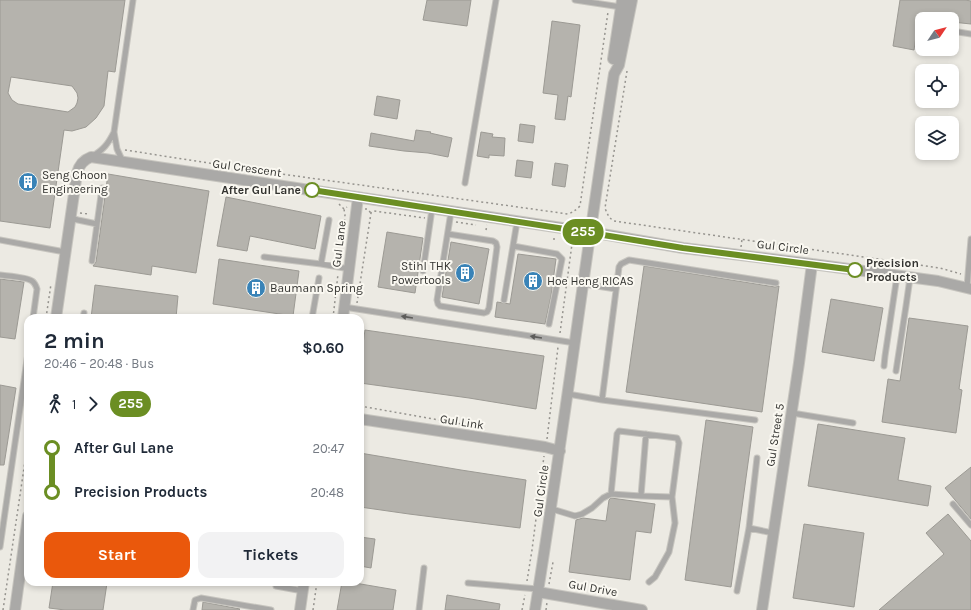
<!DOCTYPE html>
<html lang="en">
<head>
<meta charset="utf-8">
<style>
  body { margin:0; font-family:Karla,sans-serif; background:#f2f2f3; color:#1f2937; height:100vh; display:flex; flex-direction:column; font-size:15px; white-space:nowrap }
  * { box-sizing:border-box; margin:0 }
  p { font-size:13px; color:#747a83 }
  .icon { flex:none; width:22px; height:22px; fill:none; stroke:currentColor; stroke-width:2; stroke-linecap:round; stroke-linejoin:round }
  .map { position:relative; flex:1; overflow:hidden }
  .sheet { position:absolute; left:24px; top:314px; width:340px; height:272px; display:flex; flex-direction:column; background:#fff; border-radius:12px; box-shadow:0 2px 6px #0003 }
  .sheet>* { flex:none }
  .badge { padding:0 8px; border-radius:13px; font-size:14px; line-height:26px }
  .needle { width:26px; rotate:55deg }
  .tools { position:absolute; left:915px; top:12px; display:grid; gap:8px }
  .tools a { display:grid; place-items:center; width:44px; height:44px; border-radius:8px; background:#fff; box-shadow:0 2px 6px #0003; font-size:20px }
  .map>.badge { position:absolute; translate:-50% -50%; box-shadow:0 0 0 2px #fff }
  .legs { display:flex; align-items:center; gap:6px; height:44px; padding:0 20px; font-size:13px }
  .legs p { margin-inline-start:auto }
  .headline { display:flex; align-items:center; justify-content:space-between; height:68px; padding:0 20px }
  h1 { font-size:22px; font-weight:700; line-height:30px }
  .button { display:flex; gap:8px; margin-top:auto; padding:8px 20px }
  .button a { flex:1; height:46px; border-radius:12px; background:#ea580c; color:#fff; font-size:16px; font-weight:700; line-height:46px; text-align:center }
  .button a+a { background:#f2f2f3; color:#1f2937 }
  ul { padding:0 20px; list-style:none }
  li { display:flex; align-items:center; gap:14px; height:44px; font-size:15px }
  li i { display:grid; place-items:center; width:6px; height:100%; margin:0 5px; background:currentColor }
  li i::after { content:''; width:10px; height:10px; margin:-5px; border:3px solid; border-radius:50%; background:#fff }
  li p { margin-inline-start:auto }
  li:first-child i { background:linear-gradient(#0000 50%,currentColor 0) }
  li:last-child i { background:linear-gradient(currentColor 50%,#0000 0) }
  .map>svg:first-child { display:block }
</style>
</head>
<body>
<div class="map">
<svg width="971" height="610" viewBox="0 0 971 610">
  <rect width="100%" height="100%" fill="#eceae3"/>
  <path fill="#b5b3ad" stroke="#9c9a94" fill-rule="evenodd" d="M0,0H125L115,72L108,71L104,106L96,118L86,127L72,131L64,130L50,228L0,221ZM11,77L72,86L77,93L78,98L77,103L75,107L68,112L18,104L12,100L8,93Z
    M427,0H471L467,26L423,20Z
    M900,0H965L971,1V24L952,22V19H935L919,16L914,50L893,46Z
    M552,21L580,25L571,97L568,96L565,120L555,119L558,95L543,93Z
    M377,96L400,100L397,119L374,115Z
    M520,124L535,126L533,143L518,141Z
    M416,130L431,132L430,133L452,138L448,157L428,153L404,151L369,146L371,133L414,141Z
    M481,132L493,134L492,137L505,138L504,156L489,155V158L477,156Z
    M517,160L533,162L531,178L515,176Z
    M555,163L568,165L565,187L552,185Z
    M108,174L209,191L196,273L152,266L151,275L93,266L96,262Z
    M226,197L321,216L315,249L250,236L247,251L217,246Z
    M387,232L423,238L415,293L378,287Z
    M451,242L489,249L479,304L442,297Z
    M518,254L556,259L551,296L545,324L495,317L497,302L510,304Z
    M219,259L299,271L293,316L213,304Z
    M644,266L775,287L779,286L762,412L626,392Z
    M0,279L24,282L15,339L0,337Z
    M95,285L178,296L176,318H91Z
    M831,299L883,308L874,361L822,352Z
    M909,318L968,326L959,389L962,390L956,433L882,422L888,379L900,381Z
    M365,330L544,356L536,409L469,398L360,383V365Z
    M0,385L16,388L4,465H0Z
    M706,420L753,427L731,587L685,580Z
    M818,424L905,438L898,480L931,486L928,506L808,486Z
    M360,453L461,470L526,480L520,528L409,514L360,507Z
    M971,467V519L945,488Z
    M611,498L655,504L651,533L636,531L630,580L569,572L576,520L583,518L606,521L609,500Z
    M948,514L971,541V610H879L944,554L926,533Z
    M804,524L864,533L854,607L793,598Z
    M360,537L375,539L371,568L360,566Z
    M53,582L107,583L103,610H65L49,608Z
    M342,582H349L396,590L393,610H337Z
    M447,595L500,604L499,610H445Z
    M203,602L240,609L239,610H202Z"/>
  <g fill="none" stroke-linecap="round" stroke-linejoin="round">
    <g stroke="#c7c5bf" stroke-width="7">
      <path id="lane" d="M575,0L621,7
        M952,31L971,34
        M924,50V49
        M93,156C104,149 108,144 114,132
        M123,162L117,149L114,132L133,0
        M465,183L496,0
        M70,218L78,220L97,224
        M448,234L493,241L496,243L497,247L489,308L487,312L484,313L440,306L438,304L437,300L451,212
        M0,240L65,252
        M513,246L557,254L562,259L549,324
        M264,257L321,264L350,269
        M92,261L102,188
        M321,264L329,220
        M423,271L432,209
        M0,275C7,276 27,277 32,281C35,283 36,286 37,289L33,318
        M584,284L616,289
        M967,287L971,239
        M504,300L517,222
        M344,307L575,343
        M83,318L84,313
        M312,318L319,278
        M884,366L885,356L897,276
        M896,371L906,306L910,278
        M568,394L602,400L755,420
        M602,400L619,267L621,264L629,260L776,283
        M792,413L853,423
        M611,494L617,434L619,431L677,438L679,443L672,497L675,523L669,552L655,577L649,582
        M641,496L646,434
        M953,504L971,525
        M552,509L575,516L582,514L592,508L603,498L611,494L641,496L672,497
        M749,528L773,533
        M0,547L28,353
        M277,582L276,586L303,591
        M468,583L538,589
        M737,591L749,528L757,458
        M193,610L195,600L201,598L271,610
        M419,610L424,568"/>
    </g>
    <g stroke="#c7c5bf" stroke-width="12">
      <path id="street" d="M613,59L622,0
        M56,318L77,173C79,165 83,160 91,157L602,234L683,248L812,264L938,281L971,289
        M343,318L358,197
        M360,419L545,447L560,451
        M538,592L642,610
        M15,610L28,516
        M300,610L304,582
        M535,610C564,432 586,252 614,74L619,65L632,0
        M762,610L799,363L812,264"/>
    </g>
    <path stroke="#96948f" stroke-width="1.5" stroke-dasharray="2 3" stroke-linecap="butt" d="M627,71L605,208C607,214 609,218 614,221L940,268L961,274
      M125,150L260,171L568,214C573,212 576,210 580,206L608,12
      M339,204L344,209L347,207
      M365,209H367L371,213
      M80,213L88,214
      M456,222L476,225
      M486,230L487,225
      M554,240V235
      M741,247L742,239
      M337,255L341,256
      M340,261L345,215L344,209
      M357,303L371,213L374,211L425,218
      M46,318L51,284
      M333,318L338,274
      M560,333L572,244L575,241
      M360,406L484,428
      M547,439L558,347
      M527,581L532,550L544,456
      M549,584L553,562
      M3,610L28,441
      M313,610L317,582
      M522,610L525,595
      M546,610L547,602"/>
    <use href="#lane" stroke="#aaa9a7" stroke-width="5"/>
    <use href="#street" stroke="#aaa9a7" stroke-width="10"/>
  </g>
  <defs><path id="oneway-solid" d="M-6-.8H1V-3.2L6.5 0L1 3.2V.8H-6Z"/></defs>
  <g fill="#5d5c5a">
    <use href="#oneway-solid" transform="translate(407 317) rotate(-171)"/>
    <use href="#oneway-solid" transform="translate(536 337) rotate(-171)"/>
  </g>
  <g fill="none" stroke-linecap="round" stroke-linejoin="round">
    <g stroke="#fff" stroke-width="9">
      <path id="line-1" d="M312,190L591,233L683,248L855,270"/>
    </g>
    <use href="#line-1" stroke="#6b8e23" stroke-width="6"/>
  </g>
  <defs>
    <g id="building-disc" transform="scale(1)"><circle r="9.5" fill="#3983b7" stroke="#faf8f1"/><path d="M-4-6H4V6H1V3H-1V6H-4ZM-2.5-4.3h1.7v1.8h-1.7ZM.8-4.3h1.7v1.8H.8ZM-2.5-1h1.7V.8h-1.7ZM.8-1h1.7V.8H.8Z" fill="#fff"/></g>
  </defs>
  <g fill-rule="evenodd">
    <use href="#building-disc" x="28" y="182"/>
    <use href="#building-disc" x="465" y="273"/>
    <use href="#building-disc" x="533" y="281"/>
    <use href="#building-disc" x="256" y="288"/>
  </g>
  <g fill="#fff" stroke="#6b8e23" stroke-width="2">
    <circle cx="312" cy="190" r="7"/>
    <circle cx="855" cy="270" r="7"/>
  </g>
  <g text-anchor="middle" stroke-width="4" stroke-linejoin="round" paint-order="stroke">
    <g font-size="12" fill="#333330" stroke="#faf8f1">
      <text transform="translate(247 168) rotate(8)" y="4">Gul Crescent</text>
      <text transform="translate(339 244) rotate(-83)" y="4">Gul Lane</text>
      <text transform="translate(783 247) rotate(7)" y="4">Gul Circle</text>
      <text transform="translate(462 422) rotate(9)" y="4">Gul Link</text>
      <text transform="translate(775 435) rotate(-81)" y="4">Gul Street 5</text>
      <text transform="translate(541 491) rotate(-82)" y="4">Gul Circle</text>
      <text transform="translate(593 588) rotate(10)" y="4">Gul Drive</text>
    </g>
    <g font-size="12" fill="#333330" stroke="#faf8f1" text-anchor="start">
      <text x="42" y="179">Seng Choon<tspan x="42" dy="14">Engineering</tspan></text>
      <text x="451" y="270" text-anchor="end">Stihl THK<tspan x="451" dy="14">Powertools</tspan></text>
      <text x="547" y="285">Hoe Heng RICAS</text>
      <text x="270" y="292">Baumann Spring</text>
    </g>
    <g font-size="12" font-weight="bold" fill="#333330" stroke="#faf8f1" text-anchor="end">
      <text x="301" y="194">After Gul Lane</text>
      <text x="866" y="267" text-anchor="start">Precision<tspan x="866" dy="14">Products</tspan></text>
    </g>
  </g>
</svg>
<div class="tools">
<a><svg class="needle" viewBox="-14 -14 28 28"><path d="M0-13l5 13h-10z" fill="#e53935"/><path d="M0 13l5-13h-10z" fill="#747a83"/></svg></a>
<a><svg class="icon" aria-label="locate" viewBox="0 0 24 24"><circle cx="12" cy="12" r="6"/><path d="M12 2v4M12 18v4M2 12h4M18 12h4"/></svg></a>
<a><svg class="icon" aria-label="layers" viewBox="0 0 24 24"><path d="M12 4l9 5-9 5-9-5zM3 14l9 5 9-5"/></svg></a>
</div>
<b class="badge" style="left:583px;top:232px;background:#6b8e23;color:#fff">255</b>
<section class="sheet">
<div class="headline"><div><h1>2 min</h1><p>20:46 – 20:48 · Bus</p></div><b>$0.60</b></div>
<div class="legs"><svg class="icon" aria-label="walk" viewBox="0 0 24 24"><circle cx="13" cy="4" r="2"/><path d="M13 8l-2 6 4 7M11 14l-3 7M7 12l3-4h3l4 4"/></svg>1<svg class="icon" aria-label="forward" viewBox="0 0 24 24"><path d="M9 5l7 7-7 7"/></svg><b class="badge" style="background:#6b8e23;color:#fff">255</b></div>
<ul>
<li><i style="color:#6b8e23"></i><b>After Gul Lane</b><p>20:47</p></li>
<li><i style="color:#6b8e23"></i><b>Precision Products</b><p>20:48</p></li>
</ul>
<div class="button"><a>Start</a><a>Tickets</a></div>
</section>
</div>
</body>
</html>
